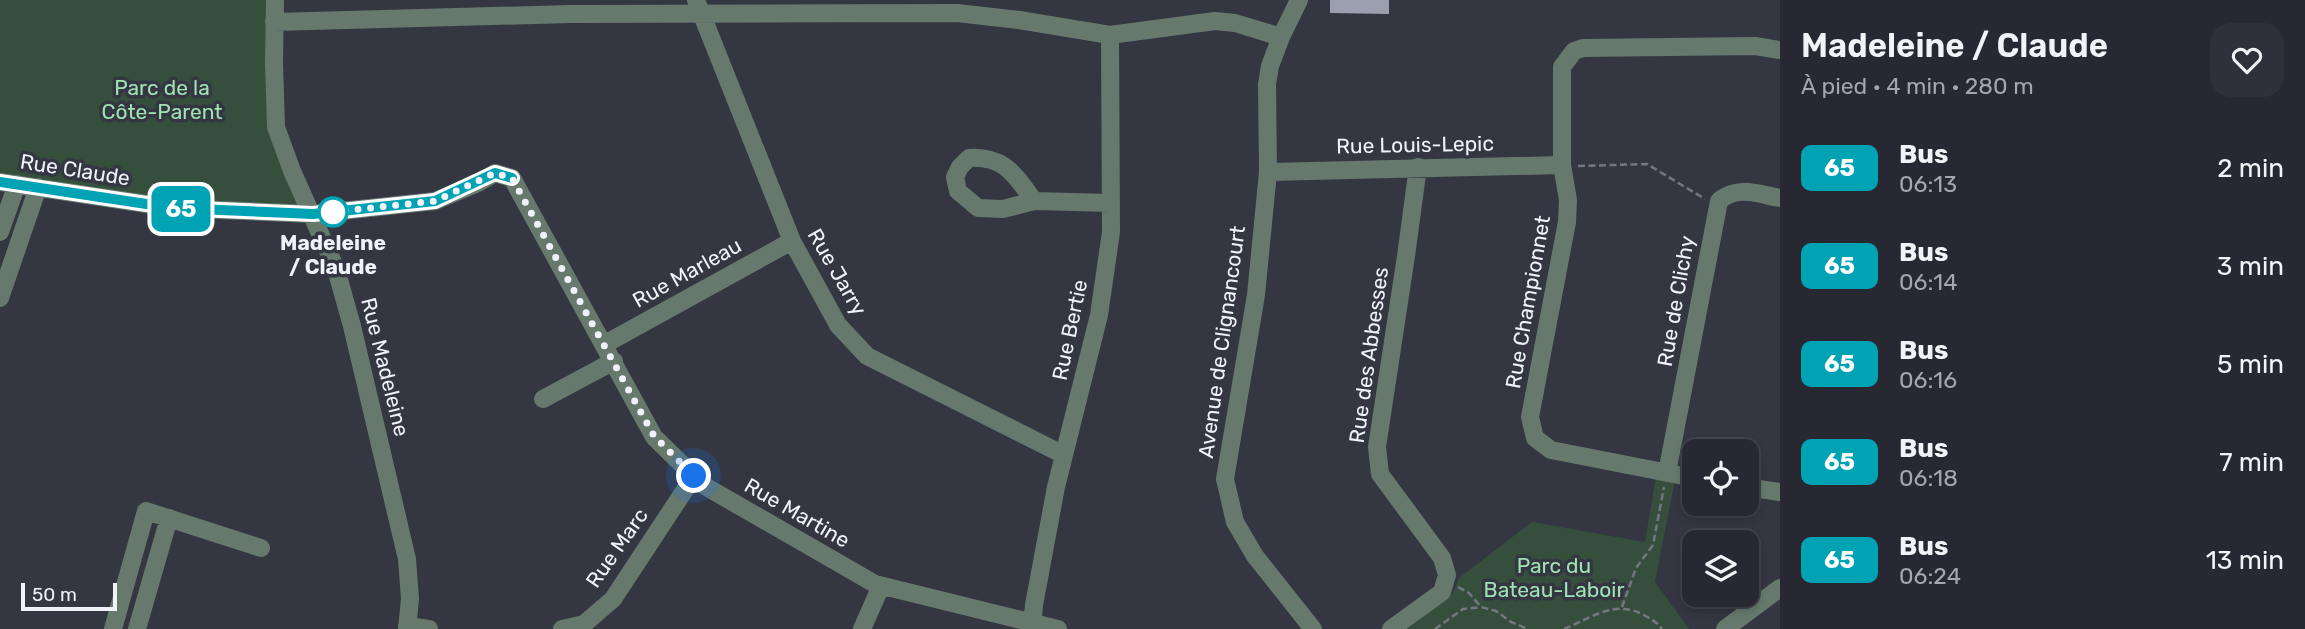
<!DOCTYPE html>
<html lang="fr">
<head>
<meta charset="utf-8">
<style>
  body { margin:0; font-family:Rubik,sans-serif; background:#2f303a; color:#f1f3f6; height:100vh; display:flex; flex-direction:column; font-size:26px; white-space:nowrap }
  * { box-sizing:border-box; margin:0 }
  p { font-size:23px; color:#a4a6ac }
  .icon { flex:none; width:38px; height:38px; fill:none; stroke:currentColor; stroke-width:2; stroke-linecap:round; stroke-linejoin:round }
  .map { position:relative; flex:1; overflow:hidden }
  .drawer { display:flex; flex-direction:column; background:#272832; width:525px }
  .drawer>* { flex:none }
  .badge { padding:0 14px; border-radius:10px; font-size:24px; line-height:46px }
  .tools { position:absolute; left:1682px; top:439px; display:grid; gap:14px }
  .tools a { display:grid; place-items:center; width:77px; height:77px; border-radius:14px; background:#272832; box-shadow:0 4px 10px #0003,0 0 0 2px #43444d; font-size:35px }
  .scale { position:absolute; left:21px; bottom:18px; width:96px; box-sizing:border-box; padding-left:7px; border:4px solid #f0f2fa; border-top:0; font-size:19px; line-height:24px; white-space:nowrap; color:#f0f2fa; -webkit-text-stroke:5px #343642; paint-order:stroke }
  .you { position:absolute; width:35px; height:35px; margin:-18px; border:5px solid #fff; border-radius:50%; background:#1a73e8; box-shadow:0 0 0 10px #1a73e833 }
  .map>.badge { position:absolute; translate:-50% -50%; box-shadow:0 0 0 4px #fff }
  .round { display:grid; place-items:center; flex:none; width:74px; height:74px; border-radius:21px; background:#2f303a }
  .overview { display:flex; align-items:center; justify-content:space-between; height:119px; padding:0 21px }
  h1 { font-size:33px; font-weight:600; line-height:52px }
  ul { padding:0; list-style:none }
  li { display:flex; align-items:center; gap:21px; height:98px; padding:0 21px }
  li div { flex:1 }
  li b { display:block; font-size:26px }
  li em { font-style:normal }
  li .badge { min-width:77px; font-weight:700; text-align:center }
  main { display:flex; flex:1; min-height:0 }
  .map>svg:first-child { display:block }
</style>
</head>
<body>
<main>
<div class="map">
<svg width="1780" height="629" viewBox="0 0 1780 629">
  <rect width="100%" height="100%" fill="#343642"/>
  <path fill="#364f3d" d="M0,0H272L271,128L313,213L0,186Z
    M1657,471L1676,475L1655,582L1689,629H1407L1453,593L1459,578L1532,522L1645,542Z"/>
  <path fill="#9c9fad" d="M1330,0H1389V14L1330,13Z"/>
  <g fill="none" stroke-linecap="round" stroke-linejoin="round">
    <path stroke="#747681" stroke-width="2.5" stroke-dasharray="7 3.5" stroke-linecap="butt" d="M1578,166L1647,164L1705,199
      M1458,587L1469,593L1481,607L1496,611L1511,622L1528,629
      M1622,607L1636,568L1653,545L1664,487
      M1435,629L1463,609L1481,607
      M1564,629C1591,618 1615,599 1644,615C1651,619 1657,622 1662,629"/>
    <path stroke="#67796c" stroke-width="18" d="M275,0L274,63L276,127L292,171L336,269L352,326L407,559L410,599L407,629
      M696,0L792,241L838,325L867,356L1064,455
      M1299,0L1281,37L1270,66L1267,84L1268,172L1256,295L1225,479L1235,522L1255,556L1313,629
      M274,22L570,14L957,13L1019,20L1110,35L1215,21L1235,23L1281,37
      M1268,172L1562,165
      M0,182L173,208L313,214L435,201L478,183L495,173L512,178L654,437L703,485L875,584L1058,629
      M1034,201C1015,175 1005,156 969,158L960,167L955,177L958,191L978,208L1003,209L1034,201L1111,203
      M0,232L17,184
      M0,298L38,187
      M605,344L792,241
      M543,399L614,361
      M1667,473L1719,201C1738,185 1757,194 1780,198
      M1694,478L1551,450L1535,438L1530,417L1567,222L1568,200L1562,165V67L1574,51L1583,48L1755,46L1780,50
      M1746,487L1780,492
      M407,626L429,629
      M113,629L146,511L261,548
      M137,629L169,518
      M562,629L584,624L613,599L694,476
      M862,629L881,586
      M1032,629L1034,605L1056,487L1099,315L1111,232L1110,35
      M1391,629L1442,592L1447,575L1442,558L1380,474L1377,447L1406,256L1418,167
      M1725,629L1780,588"/>
  </g>
  <g fill="none" stroke-linecap="round" stroke-linejoin="round">
    <g stroke="#fff" stroke-width="16">
      <path id="line" d="M0,182L173,208L313,214L435,201L495,173L512,178"/>
    </g>
    <use href="#line" stroke="#00a3b4" stroke-width="10"/>
    <path stroke="#f0f2fa" stroke-width="7" stroke-dasharray="0 12.6" d="M333,212L435,201L495,173L512,178L654,436L694,476"/>
  </g>
  <circle fill="#fff" stroke="#00a3b4" stroke-width="3.5" cx="333" cy="212" r="14"/>
  <g text-anchor="middle" stroke-width="7" stroke-linejoin="round" paint-order="stroke">
    <g font-size="21" fill="#9fe3b3" stroke="#343642">
      <text x="162" y="95">Parc de la<tspan x="162" dy="24">Côte-Parent</tspan></text>
      <text x="1554" y="573">Parc du<tspan x="1554" dy="24">Bateau-Laboir</tspan></text>
    </g>
    <g font-size="21" fill="#f0f2fa" stroke="#343642">
      <text transform="translate(1415 145) rotate(-1)" y="7">Rue Louis-Lepic</text>
      <text transform="translate(75 170) rotate(9)" y="7">Rue Claude</text>
      <text transform="translate(837 272) rotate(60)" y="7">Rue Jarry</text>
      <text transform="translate(687 273) rotate(-29)" y="7">Rue Marleau</text>
      <text transform="translate(1676 301) rotate(-80)" y="7">Rue de Clichy</text>
      <text transform="translate(1528 302) rotate(-80)" y="7">Rue Championnet</text>
      <text transform="translate(1070 330) rotate(-78)" y="7">Rue Bertie</text>
      <text transform="translate(1222 342) rotate(-82)" y="7">Avenue de Clignancourt</text>
      <text transform="translate(1369 355) rotate(-82)" y="7">Rue des Abbesses</text>
      <text transform="translate(385 367) rotate(76)" y="7">Rue Madeleine</text>
      <text transform="translate(797 513) rotate(30)" y="7">Rue Martine</text>
      <text transform="translate(617 548) rotate(-55)" y="7">Rue Marc</text>
    </g>
    <g font-size="21" font-weight="bold" fill="#f0f2fa" stroke="#343642">
      <text x="333" y="250">Madeleine<tspan x="333" dy="24">/ Claude</tspan></text>
    </g>
  </g>
</svg>
<div class="tools">
<a><svg class="icon" aria-label="locate" viewBox="0 0 24 24"><circle cx="12" cy="12" r="6"/><path d="M12 2v4M12 18v4M2 12h4M18 12h4"/></svg></a>
<a><svg class="icon" aria-label="layers" viewBox="0 0 24 24"><path d="M12 4l9 5-9 5-9-5zM3 14l9 5 9-5"/></svg></a>
</div>
<div class="scale">50 m</div>
<div class="you" style="left:694px;top:476px"></div>
<b class="badge" style="left:181px;top:209px;background:#00a3b4;color:#fff">65</b>
</div>
<section class="drawer">
<div class="overview"><div><h1>Madeleine / Claude</h1><p>À pied · 4 min · 280 m</p></div><a class="round"><svg class="icon" aria-label="heart" viewBox="0 0 24 24"><path d="M12 20l-8-8c-3-5 5-10 8-4 3-6 11-1 8 4z"/></svg></a></div>
<ul>
<li><span class="badge" style="background:#00a3b4;color:#fff">65</span><div><b>Bus</b><p>06:13</p></div><em>2 min</em></li>
<li><span class="badge" style="background:#00a3b4;color:#fff">65</span><div><b>Bus</b><p>06:14</p></div><em>3 min</em></li>
<li><span class="badge" style="background:#00a3b4;color:#fff">65</span><div><b>Bus</b><p>06:16</p></div><em>5 min</em></li>
<li><span class="badge" style="background:#00a3b4;color:#fff">65</span><div><b>Bus</b><p>06:18</p></div><em>7 min</em></li>
<li><span class="badge" style="background:#00a3b4;color:#fff">65</span><div><b>Bus</b><p>06:24</p></div><em>13 min</em></li>
</ul>
</section>
</main>
</body>
</html>
